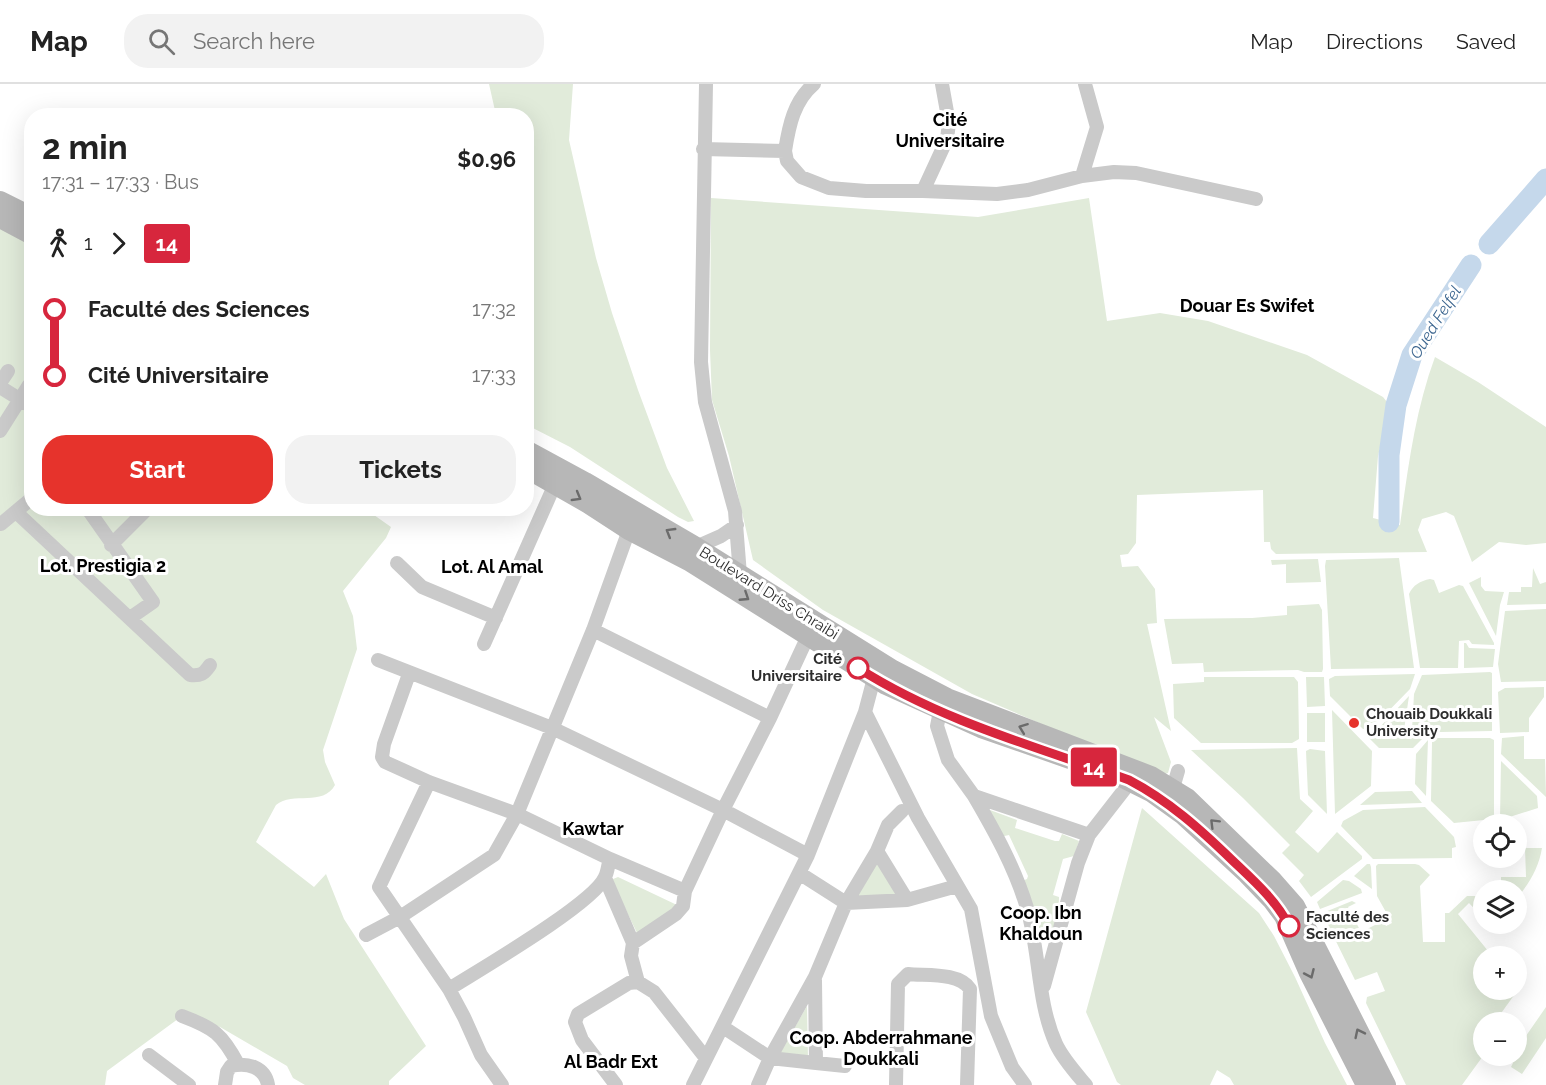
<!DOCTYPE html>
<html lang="en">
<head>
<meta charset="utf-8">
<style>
  body { margin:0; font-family:Raleway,sans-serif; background:#f2f2f2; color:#222; height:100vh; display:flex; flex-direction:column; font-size:22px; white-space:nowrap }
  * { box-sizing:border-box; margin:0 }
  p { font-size:20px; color:#767676 }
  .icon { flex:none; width:33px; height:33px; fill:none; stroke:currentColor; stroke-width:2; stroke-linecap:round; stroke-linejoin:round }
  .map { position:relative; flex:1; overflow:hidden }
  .sheet { position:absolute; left:24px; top:24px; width:510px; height:408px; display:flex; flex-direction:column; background:#fff; border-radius:24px; box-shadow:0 6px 24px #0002 }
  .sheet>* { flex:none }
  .badge { padding:0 12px; border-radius:4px; font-size:21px; line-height:39px }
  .buttons { position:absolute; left:1473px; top:730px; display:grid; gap:12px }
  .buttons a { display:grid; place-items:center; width:54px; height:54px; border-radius:50%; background:#fff; box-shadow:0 6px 24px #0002; font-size:30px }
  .map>.badge { position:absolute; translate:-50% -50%; box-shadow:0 0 0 3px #fff }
  .legs { display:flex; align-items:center; gap:9px; height:66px; padding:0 18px; font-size:20px }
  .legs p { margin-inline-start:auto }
  .summary { display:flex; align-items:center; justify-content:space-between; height:102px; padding:0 18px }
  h1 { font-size:33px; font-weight:700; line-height:45px }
  .button { display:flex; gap:12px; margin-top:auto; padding:12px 18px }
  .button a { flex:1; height:69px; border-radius:24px; background:#e6332c; color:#fff; font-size:24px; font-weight:700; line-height:69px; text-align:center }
  .button a+a { background:#f2f2f2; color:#222 }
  ul { padding:0 18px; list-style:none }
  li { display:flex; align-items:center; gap:21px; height:66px; font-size:22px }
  li i { display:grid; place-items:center; width:9px; height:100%; margin:0 8px; background:currentColor }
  li i::after { content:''; width:15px; height:15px; margin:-8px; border:4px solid; border-radius:50%; background:#fff }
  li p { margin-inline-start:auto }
  li:first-child i { background:linear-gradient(#0000 50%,currentColor 0) }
  li:last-child i { background:linear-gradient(currentColor 50%,#0000 0) }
  header { display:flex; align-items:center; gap:36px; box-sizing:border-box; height:84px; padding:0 30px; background:#fff; border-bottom:2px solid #e0e0e0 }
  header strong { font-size:28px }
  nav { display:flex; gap:33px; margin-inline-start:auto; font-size:21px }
  .search { width:420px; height:54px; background:#f2f2f2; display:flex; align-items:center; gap:15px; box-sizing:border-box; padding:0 21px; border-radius:24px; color:#767676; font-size:22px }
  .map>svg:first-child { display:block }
</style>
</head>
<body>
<header>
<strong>Map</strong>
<div class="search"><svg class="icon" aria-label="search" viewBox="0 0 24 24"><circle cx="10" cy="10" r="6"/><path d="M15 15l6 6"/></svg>Search here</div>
<nav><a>Map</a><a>Directions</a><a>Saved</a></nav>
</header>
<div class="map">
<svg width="1546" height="1001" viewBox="0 0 1546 1001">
  <rect width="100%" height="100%" fill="#fff"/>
  <path fill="#e1ebda" d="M489,0H573L569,56L596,174L612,229L638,306L667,384L694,437L688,438L678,433L570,363L527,341L526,32L496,31Z
    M711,114L978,133L1089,114L1107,237L1160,229L1208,237L1307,271L1383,313L1387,318L1389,325L1378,372L1373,434L1400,441C1408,384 1415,327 1435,273L1478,298L1546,343V459L1526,461L1499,458L1472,478L1454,432L1446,428L1422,435L1418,446L1427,468L1276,470L1271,465L1270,458H1264L1263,406L1137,411L1136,459L1128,470L1120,471L1122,483L1138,482L1155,505L1157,539L1147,540L1171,647L1154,633L1171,678L1168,689L1164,690L1137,681L972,610L823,526L753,476L729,372L712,316L710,266Z
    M0,140L31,156L32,424L379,425L374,431L391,443L386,454L343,507L353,532L357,565L323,666L325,678L335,701C323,723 293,707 276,721L256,758L314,803L326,790L344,835L426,962L389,997V1001H305L293,994L287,982L220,943L182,932L107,987L105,1001H0Z
    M1399,474L1414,584L1331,585L1325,482L1326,476Z
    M1318,475L1321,498L1286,499V480L1272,481L1271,476Z
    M1533,484L1540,500L1546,498V520L1507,521L1509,508H1521V503H1532Z
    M1481,493V502L1485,507L1504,508L1500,521L1496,552L1469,499Z
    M1430,495L1434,496L1439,509L1459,501L1463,502L1494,559V561L1472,560L1469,556L1459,557L1458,584H1420L1409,510C1413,501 1420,497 1430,495Z
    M1319,520L1322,526L1323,585L1322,588H1304L1298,586L1204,588L1203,579L1172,580L1164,535L1252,534L1287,531V522Z
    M1546,525V597L1501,598L1498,580L1505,527Z
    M1464,559H1466L1469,564L1495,565L1493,583L1464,584Z
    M1490,588L1492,589V647L1441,648L1412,646L1414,610L1422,591Z
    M1415,590L1410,605L1370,646L1363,645L1330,612L1329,595L1335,592Z
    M1204,593H1294L1298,598L1299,655L1292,659H1201L1174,634L1173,600L1204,598Z
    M1306,593H1324L1325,622L1307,623Z
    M1544,603V613L1529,634V648L1500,649L1498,608L1505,604Z
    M1409,612L1404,646L1376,647L1379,644Z
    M1332,626L1372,667L1371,702L1335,730Z
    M1307,629H1325V658H1307Z
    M1369,651H1424L1425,652L1413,664H1379L1367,652Z
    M1524,652V675H1545L1546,713L1501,670L1502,654Z
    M1435,654H1490L1494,656V735L1454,739L1431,717L1432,658Z
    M1428,656L1426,712L1415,700L1416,670Z
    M1297,664L1300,715L1313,727L1295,748L1318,769L1337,748L1362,772V775L1311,813L1299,797L1304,791L1282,769L1290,761L1243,714L1191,666Z
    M1310,665L1325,667L1327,730L1308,711L1306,667Z
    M1501,677L1537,712L1538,724L1500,736Z
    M1412,707L1422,719L1360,721L1375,708Z
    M1425,723L1454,753L1456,763L1452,764V774L1373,775L1341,742L1343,737L1363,726Z
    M1142,724L1259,829L1274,852L1295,893L1325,959L1347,1001H1234L1230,994L1217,986L1210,1001H1121L1117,998L1086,928Z
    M990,726L1017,736L1015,744L1055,757H1059L1062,750L1079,757L1074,772L1063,775L1053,811L1059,813C1059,825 1056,846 1046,854L1038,853L1022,797L1027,795L1028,792L1009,751L1000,753Z
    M1525,764H1542C1539,783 1530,798 1518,813L1517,814L1516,807H1490L1501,805V793H1526Z
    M877,779L897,810L858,815L857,811Z
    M1367,780H1370L1371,783L1372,805L1354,792Z
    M1378,780H1415L1419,781L1430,791L1420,802L1423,858H1445V829H1449L1467,812H1483V834L1469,819L1458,830L1493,873H1484V906H1516L1517,899L1520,903L1494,939H1484L1483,972L1462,1001H1406L1366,919L1367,913L1385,907L1377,888L1355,896L1324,833L1325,828L1352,817L1356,819L1348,823L1361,848L1383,837L1386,842L1392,839L1377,812L1376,782Z
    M618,793L677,821L638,851L612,797L613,795Z
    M1343,796L1349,797L1361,805L1362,809L1320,825L1317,818Z
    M807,922L808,974L780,969Z
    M1546,923V954L1522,990L1511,983L1513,979L1509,976L1512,972H1516L1517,965Z"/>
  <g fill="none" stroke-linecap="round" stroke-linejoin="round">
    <path stroke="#c5d8eb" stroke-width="21" d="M1489,160L1546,95
      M1389,438V371L1396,321L1412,271L1471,181"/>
    <path stroke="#cacaca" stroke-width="14" d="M706,0L701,278L705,318L735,427L740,491
      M703,65L785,67L787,77L801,93L829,104L866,107H923L997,110L1028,106L1082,92L1114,88L1136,89L1256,115
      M785,67C789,41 794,17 814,0
      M1082,92L1097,43L1085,0
      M923,107L947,55L949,39L942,0
      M0,299L8,287
      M0,303L32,323
      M0,347L29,301
      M87,424L153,518L130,534
      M16,428L190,591C201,592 204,590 210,581
      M1,440L32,414
      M111,461L148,424
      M696,463L721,452L737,441
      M397,479L422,503L496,534
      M593,546L770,634
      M484,560L555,400
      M378,576L552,644L723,726L808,771
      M409,590L384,660L382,673L385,678L429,698L517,730L610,775
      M940,627L937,642L948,676L974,712L1089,751
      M865,628L918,734L971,825L991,932L1012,983L1025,1001
      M429,698L379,803L449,905L464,933L481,971L502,1001
      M1173,704L1178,687
      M974,712C995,748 1015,784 1027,824C1040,868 1037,918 1056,960C1063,975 1075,988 1086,1001
      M877,767L907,816
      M799,789L846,819L907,816L957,802
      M605,794L633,859
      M366,851L400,833L494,771L517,730L593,546L629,446
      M638,898L631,872L633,859L676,830L683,822L685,807L723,726L770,634L808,552
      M1044,902L1078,779L1089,751L1124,706L1129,696
      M449,905C479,886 593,820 605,793C608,787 608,780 610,775L685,807
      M182,932C214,944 222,950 238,980
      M723,943L770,974L816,979L815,896
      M149,971L189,1001
      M816,979L845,982
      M225,1001L227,988L231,982C247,978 265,983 268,1001
      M616,1001L582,956L575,938L578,930L629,899L638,898L654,908L705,973
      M693,1001L808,771L865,628L874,594L877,588
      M758,1001L770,974L815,893L846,819L877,767L888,741L902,727
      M896,1001L898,900L908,890C926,892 959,888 970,905L967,1001"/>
    <path stroke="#b7b7b7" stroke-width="20" d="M0,117L32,133
      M0,134L32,151
      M526,366L585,398L696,463L893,586L947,614L1151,692L1187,714L1273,797L1295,822L1386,1001
      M526,384L589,420L629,446L689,477L886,601L981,644L1070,675
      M1123,694L1151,708L1183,731L1247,790L1272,816L1284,832L1309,889L1366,1001"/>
  </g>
  <defs><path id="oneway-chevron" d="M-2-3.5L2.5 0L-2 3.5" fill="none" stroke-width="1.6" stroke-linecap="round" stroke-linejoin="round" transform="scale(1.5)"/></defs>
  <g stroke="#6b6b6b">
    <use href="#oneway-chevron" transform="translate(577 413) rotate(30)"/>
    <use href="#oneway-chevron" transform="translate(670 448) rotate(-149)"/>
    <use href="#oneway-chevron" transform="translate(745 513) rotate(33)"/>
    <use href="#oneway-chevron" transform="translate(1023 644) rotate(-159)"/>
    <use href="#oneway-chevron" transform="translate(1214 739) rotate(-135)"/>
    <use href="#oneway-chevron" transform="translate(1310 890) rotate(66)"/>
    <use href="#oneway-chevron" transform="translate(1359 949) rotate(-116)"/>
  </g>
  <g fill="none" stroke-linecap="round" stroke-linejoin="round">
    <g stroke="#fff" stroke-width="14">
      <path id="line-1" d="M858,584C941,637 1037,663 1129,696C1169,717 1200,745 1232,776C1253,796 1276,816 1289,842"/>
    </g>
    <use href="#line-1" stroke="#d7263d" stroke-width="9"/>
  </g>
  <g fill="#fff" stroke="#d7263d" stroke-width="3">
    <circle cx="858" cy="584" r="10"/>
    <circle cx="1289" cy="842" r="10"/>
  </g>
  <circle fill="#e6332c" stroke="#fff" stroke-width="2" cx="1354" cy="639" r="6"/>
  <g text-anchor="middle" stroke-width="6" stroke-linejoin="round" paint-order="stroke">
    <g font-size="15" fill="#2d2d2d" stroke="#fff">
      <text transform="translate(769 509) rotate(32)" y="5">Boulevard Driss Chraibi</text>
    </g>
    <g font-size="15" font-weight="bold" fill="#2d2d2d" stroke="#fff" text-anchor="end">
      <text x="842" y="580">Cité<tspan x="842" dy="17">Universitaire</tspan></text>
      <text x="1306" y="838" text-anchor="start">Faculté des<tspan x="1306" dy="17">Sciences</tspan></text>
    </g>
    <g font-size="15" font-weight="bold" fill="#2d2d2d" stroke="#fff" text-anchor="start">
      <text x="1366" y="635">Chouaib Doukkali<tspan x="1366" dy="17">University</tspan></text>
    </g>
    <g font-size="16" font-style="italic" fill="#3b658f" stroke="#fff">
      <text transform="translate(1435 238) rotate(-58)" y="6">Oued Felfel</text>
    </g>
    <g font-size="18" font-weight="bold" fill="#000" stroke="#fff">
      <text x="950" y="42">Cité<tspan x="950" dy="21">Universitaire</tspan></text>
      <text x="1247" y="228">Douar Es Swifet</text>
      <text x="103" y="488">Lot. Prestigia 2</text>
      <text x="492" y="489">Lot. Al Amal</text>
      <text x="593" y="751">Kawtar</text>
      <text x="1041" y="835">Coop. Ibn<tspan x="1041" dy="21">Khaldoun</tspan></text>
      <text x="881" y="960">Coop. Abderrahmane<tspan x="881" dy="21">Doukkali</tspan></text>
      <text x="611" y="984">Al Badr Ext</text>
    </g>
  </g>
</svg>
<div class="buttons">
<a><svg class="icon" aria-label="locate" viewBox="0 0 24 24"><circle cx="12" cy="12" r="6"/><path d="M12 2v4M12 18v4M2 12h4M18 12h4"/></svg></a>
<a><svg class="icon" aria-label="layers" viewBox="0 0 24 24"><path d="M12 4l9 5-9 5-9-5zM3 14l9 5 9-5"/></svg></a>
<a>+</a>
<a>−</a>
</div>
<b class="badge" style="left:1094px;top:683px;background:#d7263d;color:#fff">14</b>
<section class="sheet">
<div class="summary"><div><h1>2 min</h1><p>17:31 – 17:33 · Bus</p></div><b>$0.96</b></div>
<div class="legs"><svg class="icon" aria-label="walk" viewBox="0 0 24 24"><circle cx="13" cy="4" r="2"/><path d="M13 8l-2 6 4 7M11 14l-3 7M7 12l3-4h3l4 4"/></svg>1<svg class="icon" aria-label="forward" viewBox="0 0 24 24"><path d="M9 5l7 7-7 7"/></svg><b class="badge" style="background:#d7263d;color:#fff">14</b></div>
<ul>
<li><i style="color:#d7263d"></i><b>Faculté des Sciences</b><p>17:32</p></li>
<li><i style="color:#d7263d"></i><b>Cité Universitaire</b><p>17:33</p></li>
</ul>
<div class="button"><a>Start</a><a>Tickets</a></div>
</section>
</div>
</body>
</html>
